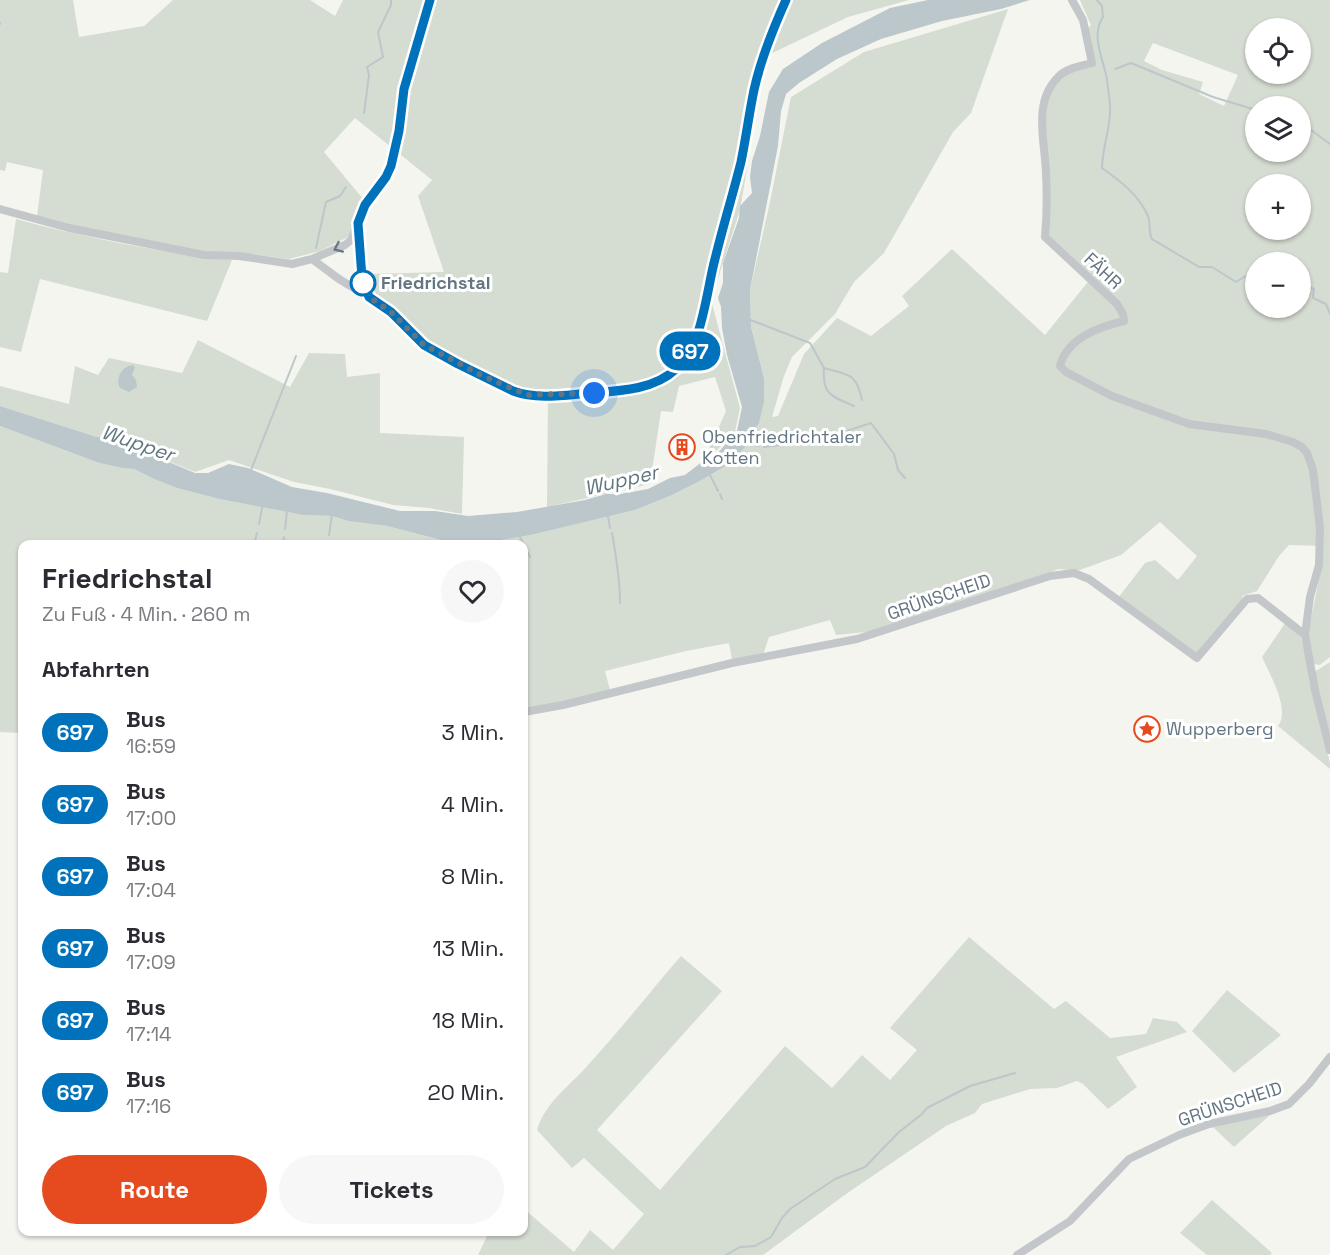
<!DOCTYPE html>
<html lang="de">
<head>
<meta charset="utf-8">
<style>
  body { margin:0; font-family:"Space Grotesk",sans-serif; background:#f7f7f7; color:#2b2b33; height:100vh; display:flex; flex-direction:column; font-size:22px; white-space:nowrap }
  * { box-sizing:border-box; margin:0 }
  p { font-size:20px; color:#7c7c81 }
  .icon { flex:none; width:33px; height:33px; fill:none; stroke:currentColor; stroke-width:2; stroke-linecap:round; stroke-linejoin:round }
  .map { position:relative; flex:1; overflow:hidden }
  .details { position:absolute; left:18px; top:540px; width:510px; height:696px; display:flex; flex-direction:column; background:#fff; border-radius:12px; box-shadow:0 2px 4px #0004 }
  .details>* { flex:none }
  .badge { padding:0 12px; border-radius:20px; font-size:21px; line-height:39px }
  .fabs { position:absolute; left:1245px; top:18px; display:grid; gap:12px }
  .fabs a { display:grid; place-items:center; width:66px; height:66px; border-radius:50%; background:#fff; box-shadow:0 2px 4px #0004; font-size:30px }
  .you { position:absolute; width:30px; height:30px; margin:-15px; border:4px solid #fff; border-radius:50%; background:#1a73e8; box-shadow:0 0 0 9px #1a73e833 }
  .map>.badge { position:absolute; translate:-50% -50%; box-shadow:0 0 0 3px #fff }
  h2 { padding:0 24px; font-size:22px; line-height:54px }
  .round { display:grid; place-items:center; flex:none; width:63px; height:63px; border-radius:32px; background:#f7f7f7 }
  .headline { display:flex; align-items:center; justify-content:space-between; height:102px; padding:0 24px }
  h1 { font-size:28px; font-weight:800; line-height:45px }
  .action { display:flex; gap:12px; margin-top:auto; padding:12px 24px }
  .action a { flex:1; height:69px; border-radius:36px; background:#e64a1f; color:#fff; font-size:24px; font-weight:800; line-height:69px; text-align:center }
  .action a+a { background:#f7f7f7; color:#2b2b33 }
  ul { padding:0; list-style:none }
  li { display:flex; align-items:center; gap:18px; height:72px; padding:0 24px }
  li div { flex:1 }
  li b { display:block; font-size:22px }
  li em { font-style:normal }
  li .badge { min-width:66px; font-weight:700; text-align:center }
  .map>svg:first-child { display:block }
</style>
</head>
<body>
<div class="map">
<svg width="1330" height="1255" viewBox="0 0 1330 1255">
  <rect width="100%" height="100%" fill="#f5f5f0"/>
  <path fill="#d5dcd1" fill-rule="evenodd" d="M0,0H73L79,37L144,26L173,0H310L335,16L343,0H784L771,39L789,0H909L848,17L766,56L740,210L711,300L740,408L735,432L715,452L708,451L726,411L715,377L679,386L673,412L661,411L650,484L547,507L548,392H526L481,372L425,340L386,302L370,290L367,274L444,272L418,196L432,180L355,118L324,152L364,200L348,237L320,251L289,259L253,254H217L69,226L37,216L43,170L7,162L5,171L0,170Z
    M1080,0H1330V657L1320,665L1313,664L1308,634L1321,569L1322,546L1289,545L1279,556L1257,591L1242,596L1243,600L1198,653H1194L1118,598L1145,563L1155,560L1178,580L1197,556L1160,522L1121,555L1077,571L1059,569L876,631L836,635L830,620L769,637L763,655L732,659L729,643L686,651L605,671L610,690L527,710H524V544H22V733L0,732V426L99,463L122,468L134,469L154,479L177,488L219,499L303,515L332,516L348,521L387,526L441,540L496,541L531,535L635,510L670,496L700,481L732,462L745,447L759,423L764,378L751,327L750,290L770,202L791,97L864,52L1008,9L971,113L953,132L884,253L854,282L835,314L792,357L784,376L772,417L778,416L804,354L837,318L871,336L909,306L902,296L952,249L1045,335L1087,283L1110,261L1092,276L1048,235L1045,104L1059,79L1071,72L1094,64L1088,28L1091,25ZM1256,28H1300V74H1256ZM1153,43L1238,75L1224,106L1199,94L1203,82L1162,70L1144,61ZM1256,106H1300V152H1256ZM1256,184H1300V230H1256ZM1256,262H1300V308H1256Z
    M16,219C87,238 159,252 232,260L207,321L40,279L21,352L0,347V272L8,273Z
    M198,340L290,387L309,353L345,354L347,377L380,373V433L464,437L462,514L429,508L393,505L330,489L294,482L229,460L195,472L112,438L97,437L0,406V386L69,404L75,366L98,375L109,358L182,373Z
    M1286,622L1300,635L1308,664L1309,680L1330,763V769L1278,726C1291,710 1269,673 1262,657Z
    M1330,662V735L1315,675L1316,671Z
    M969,937L1054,1009L1066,1001L1110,1038L1146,1034L1153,1018L1177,1022L1187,1032L1116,1057L1137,1087L1108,1109L1083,1084L1077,1081L1057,1088L1030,1089L982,1104L975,1113L946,1126L846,1194L763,1255H478L489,1232H524V1209L574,1252L590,1230L613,1250L644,1214L584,1158L572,1168L537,1130C546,1101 569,1087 588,1065C620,1030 650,992 681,956L722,991L597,1130L660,1190L785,1046L832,1088L862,1055L890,1080L917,1050L890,1028Z
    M1227,990L1281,1035L1234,1073L1192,1031Z
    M1270,1115L1234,1147L1213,1127Z
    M1212,1200L1272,1253L1270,1255H1207L1180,1233Z"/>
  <path fill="#bbc7cb" d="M928,0H1030L1001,9L942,21L881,39L837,59L799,83L786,94L781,111L778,146L750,290L751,327L764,378V401L759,423L745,447L732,462L700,481L670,496L635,510L531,535L496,541L471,542L441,540L387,526L348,521L332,516L303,515L219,499L177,488L154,479L134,469L122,468L99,463L0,426V406L97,437L112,438L195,473H208L229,464L248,468L292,487L327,493L400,511H435L468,516L517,512L585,500L606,494H620L648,489L670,478L685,475L703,461L717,454L737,431L742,407L727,355L722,328L721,307L718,298L723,283V263L739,218L740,206L752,193L750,177L752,161L760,136L769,92L783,69L822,43L890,8Z
    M133,365L135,367L132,375L136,380L137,387L129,392L120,388C115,378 122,366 133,365Z"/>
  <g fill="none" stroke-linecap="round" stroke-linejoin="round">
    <path stroke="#bbc7cb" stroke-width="2" d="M1097,0L1102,6L1103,17C1090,36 1104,60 1107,80C1108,89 1110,99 1110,108C1111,127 1102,148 1102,168C1119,180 1139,195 1148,216C1151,223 1148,232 1152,239L1199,267H1212L1236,282L1244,277L1256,275
      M0,24V23
      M1115,69L1131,63L1213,97L1256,110
      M364,113L369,75L367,67L383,57L378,32L391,5V0
      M1300,126L1311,130L1330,144
      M316,248L326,202L340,196L346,187
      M1300,283L1314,289L1313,298L1326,304L1330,314
      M748,319L810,343L824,368C848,375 856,372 862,400
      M824,368C822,395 831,396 854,406
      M744,443L759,446
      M764,447L819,440L871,423L894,454L898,470L905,478
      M251,470L296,356
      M710,475L718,491
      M720,494L722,499
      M608,516L610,528
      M259,524L263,503
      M285,529L287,511
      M612,533C616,555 620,581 620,603
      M329,535L332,514
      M519,535L530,557
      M254,544L257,533
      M283,544L284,537
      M328,544V543
      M726,1255L740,1247L755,1246L771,1237L782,1218L790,1209L835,1179L865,1167L899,1132L922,1114L927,1108L970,1086L1015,1073"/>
    <path stroke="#c4c7ca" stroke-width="8" d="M1072,0L1083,20L1092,63C1081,66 1067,68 1059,76C1032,102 1045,141 1046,173C1047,194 1047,216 1045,237L1117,304L1123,314L1124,321C1099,327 1067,338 1060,366L1066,372L1112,396L1189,424L1266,434L1293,442L1302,447L1307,453L1313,470L1320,528L1319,565L1310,597L1305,635L1315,690L1330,750
      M0,209L69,228L204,255L239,256L292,264L312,259L345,245L351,240L365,205L386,177L391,166L398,131L404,89L430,0
      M357,229C363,251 358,277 369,295
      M312,259L339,279L388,309L421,342L431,349L513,391L527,395L541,396L594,393L630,389L651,384L676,370L687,356L694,342L741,161L758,76L769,39L786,0
      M524,712L563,705L732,663L857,639L1050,576L1074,573L1089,579L1197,658L1247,599L1258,598L1305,635
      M1017,1255L1070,1221L1129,1159L1179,1135L1209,1124L1270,1111L1289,1104L1309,1084L1330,1057"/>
  </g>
  <defs><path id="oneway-chevron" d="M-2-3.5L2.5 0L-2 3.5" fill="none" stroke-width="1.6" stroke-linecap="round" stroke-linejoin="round" transform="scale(1.5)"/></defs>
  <use stroke="#687986" href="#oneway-chevron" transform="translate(338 248) rotate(156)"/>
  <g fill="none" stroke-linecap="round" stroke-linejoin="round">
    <g stroke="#fff" stroke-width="14">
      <path id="line" d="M430,0L404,89L399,131L391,166L386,177L365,205L358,223L362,278L369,297L391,312L424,345L458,364L513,391C537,400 565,395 590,393C619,391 654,390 676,369C703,346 706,292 715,259C723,226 733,194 741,162C746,138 749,114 754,90C761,58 773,29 786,0"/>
    </g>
    <use href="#line" stroke="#0072bc" stroke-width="9"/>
    <path stroke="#637582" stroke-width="6" stroke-dasharray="0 10.8" d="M363,283L369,297L391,312L424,345L483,376L527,395L594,393"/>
  </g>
  <defs>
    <g id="building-ring" transform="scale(1.35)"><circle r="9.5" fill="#fff" stroke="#e64a1f" stroke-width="1.5"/><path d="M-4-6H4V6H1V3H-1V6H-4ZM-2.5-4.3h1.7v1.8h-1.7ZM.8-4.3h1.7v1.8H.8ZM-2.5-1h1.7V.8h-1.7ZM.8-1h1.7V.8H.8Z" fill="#e64a1f"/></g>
    <g id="sight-ring" transform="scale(1.35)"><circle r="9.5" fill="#fff" stroke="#e64a1f" stroke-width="1.5"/><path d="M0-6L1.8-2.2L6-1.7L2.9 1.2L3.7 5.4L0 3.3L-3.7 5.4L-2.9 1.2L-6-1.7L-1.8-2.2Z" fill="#e64a1f"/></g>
  </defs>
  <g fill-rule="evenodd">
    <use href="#building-ring" x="682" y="447"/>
    <use href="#sight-ring" x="1147" y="729"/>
  </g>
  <circle fill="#fff" stroke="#0072bc" stroke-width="3" cx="363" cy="283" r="12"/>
  <g text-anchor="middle" stroke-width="6" stroke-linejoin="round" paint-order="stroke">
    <g font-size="18" fill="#637582" stroke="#fff">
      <text transform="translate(1103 271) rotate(43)" y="6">FÄHR</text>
      <text transform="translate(939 597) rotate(-19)" y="6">GRÜNSCHEID</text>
      <text transform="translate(1230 1104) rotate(-18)" y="6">GRÜNSCHEID</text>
    </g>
    <g font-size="18" font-weight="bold" fill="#637582" stroke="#fff" text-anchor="start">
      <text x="381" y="289">Friedrichstal</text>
    </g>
    <g font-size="18" fill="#637582" stroke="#fff" text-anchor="start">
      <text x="702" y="443">Obenfriedrichtaler<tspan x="702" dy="21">Kotten</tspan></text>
      <text x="1166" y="735">Wupperberg</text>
    </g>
    <g font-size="20" font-style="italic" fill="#5f777f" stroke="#fff">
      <text transform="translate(138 443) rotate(19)" y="7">Wupper</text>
      <text transform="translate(621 480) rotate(-13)" y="7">Wupper</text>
    </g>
  </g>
</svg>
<div class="fabs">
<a><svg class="icon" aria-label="locate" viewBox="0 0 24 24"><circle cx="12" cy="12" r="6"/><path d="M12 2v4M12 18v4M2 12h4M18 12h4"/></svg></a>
<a><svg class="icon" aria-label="layers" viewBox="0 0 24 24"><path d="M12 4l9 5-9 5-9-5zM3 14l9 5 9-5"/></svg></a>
<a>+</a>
<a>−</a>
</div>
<div class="you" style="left:594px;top:393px"></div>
<b class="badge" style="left:690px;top:351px;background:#0072bc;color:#fff">697</b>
<section class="details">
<div class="headline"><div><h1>Friedrichstal</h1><p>Zu Fuß · 4 Min. · 260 m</p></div><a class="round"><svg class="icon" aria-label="heart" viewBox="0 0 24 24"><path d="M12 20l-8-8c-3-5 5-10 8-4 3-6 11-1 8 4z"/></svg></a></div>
<h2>Abfahrten</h2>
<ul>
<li><span class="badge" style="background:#0072bc;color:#fff">697</span><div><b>Bus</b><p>16:59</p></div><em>3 Min.</em></li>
<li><span class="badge" style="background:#0072bc;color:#fff">697</span><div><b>Bus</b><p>17:00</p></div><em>4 Min.</em></li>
<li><span class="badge" style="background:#0072bc;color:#fff">697</span><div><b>Bus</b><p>17:04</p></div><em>8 Min.</em></li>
<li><span class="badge" style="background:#0072bc;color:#fff">697</span><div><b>Bus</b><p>17:09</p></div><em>13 Min.</em></li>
<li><span class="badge" style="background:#0072bc;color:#fff">697</span><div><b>Bus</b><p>17:14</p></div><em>18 Min.</em></li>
<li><span class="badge" style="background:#0072bc;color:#fff">697</span><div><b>Bus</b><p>17:16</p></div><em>20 Min.</em></li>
</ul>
<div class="action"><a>Route</a><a>Tickets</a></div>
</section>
</div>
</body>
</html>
